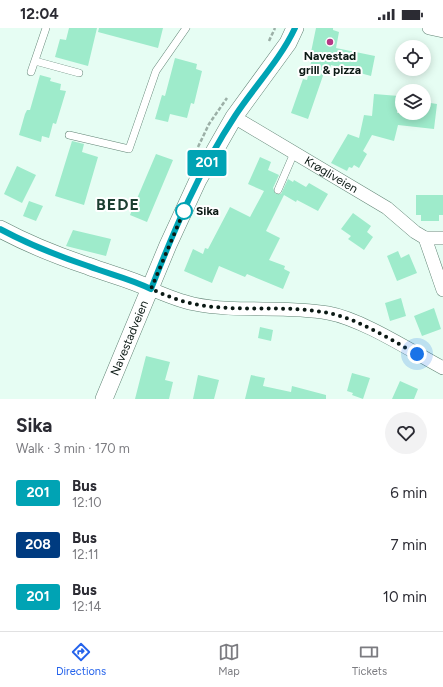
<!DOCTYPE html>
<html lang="en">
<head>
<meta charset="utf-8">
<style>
  body { margin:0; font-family:Figtree,sans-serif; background:#f2f2f3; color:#2b2b33; height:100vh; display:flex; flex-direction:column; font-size:15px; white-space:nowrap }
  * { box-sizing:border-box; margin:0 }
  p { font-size:13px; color:#7c7c81 }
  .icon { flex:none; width:22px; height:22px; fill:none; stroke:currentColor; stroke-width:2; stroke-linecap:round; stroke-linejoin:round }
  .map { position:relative; height:371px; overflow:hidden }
  .drawer { display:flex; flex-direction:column; background:#fff; flex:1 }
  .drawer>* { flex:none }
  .badge { padding:0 8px; border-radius:3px; font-size:14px; line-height:26px }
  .tools { position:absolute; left:395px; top:12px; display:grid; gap:8px }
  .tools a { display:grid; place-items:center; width:36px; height:36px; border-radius:50%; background:#fff; box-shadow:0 2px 10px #0003; font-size:20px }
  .you { position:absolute; width:20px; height:20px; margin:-10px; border:3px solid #fff; border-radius:50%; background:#1a73e8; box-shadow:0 0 0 6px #1a73e833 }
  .map>.badge { position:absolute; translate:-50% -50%; box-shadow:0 0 0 2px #fff }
  .round { display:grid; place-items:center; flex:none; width:42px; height:42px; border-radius:21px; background:#f2f2f3 }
  .head { display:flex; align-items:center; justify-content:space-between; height:68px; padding:0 16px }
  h1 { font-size:19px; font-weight:700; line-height:30px }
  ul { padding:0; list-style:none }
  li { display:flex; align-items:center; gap:12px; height:52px; padding:0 16px }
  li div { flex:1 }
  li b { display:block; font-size:15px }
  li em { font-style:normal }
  li .badge { min-width:44px; font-weight:700; text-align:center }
  .status { display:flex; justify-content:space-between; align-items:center; height:28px; padding:0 20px; background:#fff; direction:ltr }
  .status svg { height:11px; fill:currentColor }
  .tabs { display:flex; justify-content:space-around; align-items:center; height:56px; border-top:1px solid #e1e1e2; background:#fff; font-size:11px; color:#7c7c81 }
  .tabs a { display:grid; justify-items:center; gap:2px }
  .tabs .active { color:#2563eb }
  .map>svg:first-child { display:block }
</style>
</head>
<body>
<div class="status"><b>12:04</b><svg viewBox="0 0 49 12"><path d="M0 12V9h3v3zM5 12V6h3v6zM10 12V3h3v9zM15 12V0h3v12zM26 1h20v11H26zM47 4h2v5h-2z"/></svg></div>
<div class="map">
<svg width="443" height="371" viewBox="0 0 443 371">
  <rect width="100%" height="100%" fill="#e6fdf3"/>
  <path fill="#9eebcb" d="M69,0H97L88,38L55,29L60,11L66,12Z
    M99,0H163L158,20L98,4Z
    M316,0H333V2L339,4L336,20L375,28L371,48L331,37L330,40L326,39L308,91L291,85L303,51L307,52L312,30L310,29Z
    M175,30L197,36L196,41L202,43L194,76L191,75L187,90L170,86L168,94L155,91L162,67L165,68Z
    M40,47L51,50L50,53L61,56L60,62L66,63L56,96L53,95L49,110L42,108L41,114L19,107L25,86L27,82H30Z
    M374,66L399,68L397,85H424V74L437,76L434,101L398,97L394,113L372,107L363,123L367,126L359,140L354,137L352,140L349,139L347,143L331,135L348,106L359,110L364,87L372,88Z
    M72,113L84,116L82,124L98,129L84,177L55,168Z
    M156,126L173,132L147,194L130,187Z
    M260,129L271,134L268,142L279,147L273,160L276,166H281L288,151L293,154L294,152L306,159L309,155L328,166L318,183L297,172L296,174L284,167L266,203L280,210L269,232L285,238L284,241L290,244L283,261L247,246L245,249L219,238L212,255L184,243L193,221L203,226L205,220L208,221L230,179L250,189L264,163L248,156Z
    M17,138L36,147L22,175L4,166Z
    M416,167H443V187H439V193H421V187H416Z
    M29,173L43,178L36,193L23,188Z
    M353,185L371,198L367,204L373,209L364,222L348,211L351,208L341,201Z
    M73,202L111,211L106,228L66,218Z
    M398,223L401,230L409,226L417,245L397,253L387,228Z
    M401,270L406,288L390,293L385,275Z
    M434,280L441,301L422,308L414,288Z
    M260,299L273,302L271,313L258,310Z
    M146,328L170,334L165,352L173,354L169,371H135Z
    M352,345L370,350L363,371L352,367L353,365L347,363Z
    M198,347L219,352L214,371H193Z
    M251,347L265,350L263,358L291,364L292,358L326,367V371H245Z
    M400,353L418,361L414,371H392Z"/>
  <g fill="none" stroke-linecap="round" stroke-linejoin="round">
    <g stroke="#618475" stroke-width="8">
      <path id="service" d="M35,33L79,45
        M31,44L46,0
        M69,107L129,121L156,43L186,0
        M278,162L294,125"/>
    </g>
    <g stroke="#618475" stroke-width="14">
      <g id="minor">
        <path d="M429,0L443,3"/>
        <path id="s1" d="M234,89L387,180L415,204L425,210L443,262"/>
        <path d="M425,210H443"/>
        <path d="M151,261C165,267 179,273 194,276C238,285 284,277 328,285C362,291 411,323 443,340"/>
      </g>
    </g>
    <g stroke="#618475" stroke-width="18">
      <g id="tertiary">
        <path d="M0,201C28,216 58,228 88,238C109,246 131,251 151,261"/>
        <path id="s2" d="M104,371L168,217L198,152L234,89L288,15L295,0"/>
      </g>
    </g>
    <path stroke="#9bafa6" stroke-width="2.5" stroke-dasharray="4 2" stroke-linecap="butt" d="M269,13L275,0
      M198,119L209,96L227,70"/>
    <use href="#service" stroke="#fff" stroke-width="7"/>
    <use href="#minor" stroke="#fff" stroke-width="13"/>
    <use href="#tertiary" stroke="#fff" stroke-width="17"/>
  </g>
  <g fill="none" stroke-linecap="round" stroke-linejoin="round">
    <g stroke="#fff" stroke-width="9">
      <path id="line" d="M0,201C28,216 58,228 88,238C109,246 131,251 151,261C174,202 200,141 235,88C254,59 280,32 295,0"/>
    </g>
    <use href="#line" stroke="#00a3b4" stroke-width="6"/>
    <path stroke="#0b1914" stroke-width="4" stroke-dasharray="0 7.2" d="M184,183L186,178L151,261C165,267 179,273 194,276C238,285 284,276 328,285C359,291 389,311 417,326"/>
  </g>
  <circle fill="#b63886" stroke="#fff" stroke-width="1.5" cx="330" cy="14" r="4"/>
  <circle fill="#fff" stroke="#00a3b4" stroke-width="2" cx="184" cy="183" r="8"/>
  <g text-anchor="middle" stroke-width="4" stroke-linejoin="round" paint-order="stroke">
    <g font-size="12" font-weight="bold" fill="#0b1914" stroke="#fff">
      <text x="330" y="32">Navestad<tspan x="330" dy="14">grill &amp; pizza</tspan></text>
    </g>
    <g font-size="12" fill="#0b1914" stroke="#fff">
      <text dy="4" stroke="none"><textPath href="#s1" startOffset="113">Krøgliveien</textPath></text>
      <text dy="4" stroke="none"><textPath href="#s2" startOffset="66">Navestadveien</textPath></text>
    </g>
    <g font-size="12" font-weight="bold" fill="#0b1914" stroke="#fff" text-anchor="start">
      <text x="196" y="187">Sika</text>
    </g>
    <g font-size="16" font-weight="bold" letter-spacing="1" fill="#1c3e31" stroke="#fff">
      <text x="118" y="182">BEDE</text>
    </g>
  </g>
</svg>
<div class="tools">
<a><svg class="icon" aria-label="locate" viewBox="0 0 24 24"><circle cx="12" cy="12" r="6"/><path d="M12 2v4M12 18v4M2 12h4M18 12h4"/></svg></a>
<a><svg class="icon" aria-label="layers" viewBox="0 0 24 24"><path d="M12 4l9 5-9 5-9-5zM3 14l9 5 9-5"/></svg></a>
</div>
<div class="you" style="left:417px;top:326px"></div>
<b class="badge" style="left:207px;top:135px;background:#00a3b4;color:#fff">201</b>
</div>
<section class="drawer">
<div class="head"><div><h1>Sika</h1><p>Walk · 3 min · 170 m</p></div><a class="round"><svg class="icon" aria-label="heart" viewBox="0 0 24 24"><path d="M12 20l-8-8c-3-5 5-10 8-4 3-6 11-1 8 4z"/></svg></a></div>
<ul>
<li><span class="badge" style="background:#00a3b4;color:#fff">201</span><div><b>Bus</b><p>12:10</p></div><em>6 min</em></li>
<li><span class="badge" style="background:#003b80;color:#fff">208</span><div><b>Bus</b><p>12:11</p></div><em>7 min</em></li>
<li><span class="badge" style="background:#00a3b4;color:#fff">201</span><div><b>Bus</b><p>12:14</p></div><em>10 min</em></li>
</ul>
</section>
<nav class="tabs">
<a class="active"><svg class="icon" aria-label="directions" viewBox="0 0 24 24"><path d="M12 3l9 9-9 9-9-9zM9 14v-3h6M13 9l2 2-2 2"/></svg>Directions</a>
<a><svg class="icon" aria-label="map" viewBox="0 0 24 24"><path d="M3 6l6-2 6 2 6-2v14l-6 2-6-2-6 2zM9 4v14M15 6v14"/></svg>Map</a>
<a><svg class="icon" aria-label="tickets" viewBox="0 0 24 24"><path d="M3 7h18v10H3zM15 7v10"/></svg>Tickets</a>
</nav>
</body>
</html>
